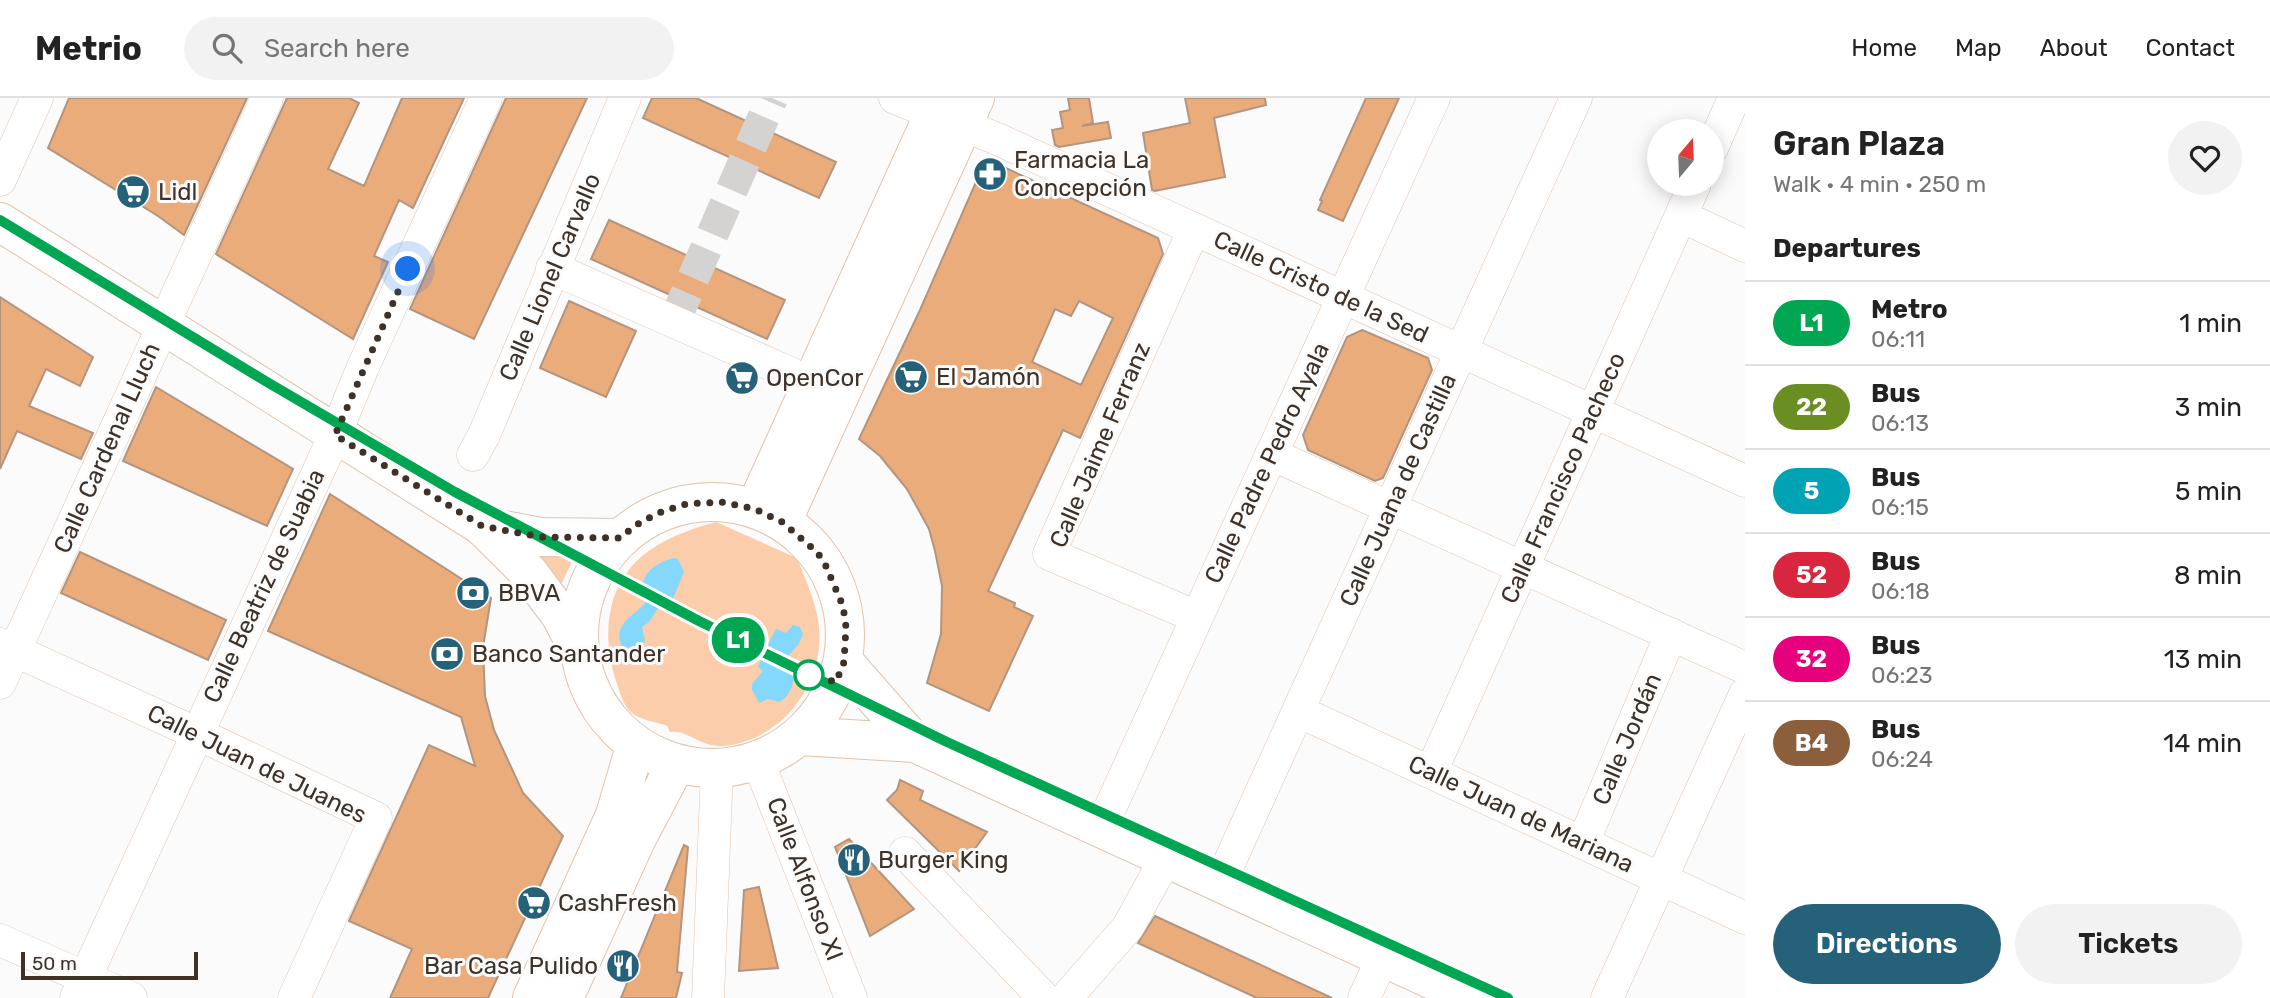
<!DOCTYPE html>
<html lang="en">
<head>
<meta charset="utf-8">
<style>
  body { margin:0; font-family:Rubik,sans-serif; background:#f2f2f2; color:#222; height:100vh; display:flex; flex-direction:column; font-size:26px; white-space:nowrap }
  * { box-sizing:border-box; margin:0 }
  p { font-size:23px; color:#767676 }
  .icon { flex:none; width:38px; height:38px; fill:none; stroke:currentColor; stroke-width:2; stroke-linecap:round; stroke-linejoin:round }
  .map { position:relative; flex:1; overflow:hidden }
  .sheet { display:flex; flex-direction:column; background:#fff; width:525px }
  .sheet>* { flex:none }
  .badge { padding:0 14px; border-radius:23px; font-size:24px; line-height:46px }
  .needle { width:46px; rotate:19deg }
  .tools { position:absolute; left:1647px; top:21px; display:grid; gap:14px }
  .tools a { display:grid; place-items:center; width:77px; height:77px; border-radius:50%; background:#fff; box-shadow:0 4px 18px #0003; font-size:35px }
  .scale { position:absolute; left:21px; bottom:18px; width:177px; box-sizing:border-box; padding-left:7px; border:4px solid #3e3128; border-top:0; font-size:19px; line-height:24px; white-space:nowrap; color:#3e3128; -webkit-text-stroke:5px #fbfbfb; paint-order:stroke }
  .you { position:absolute; width:35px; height:35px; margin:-18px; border:5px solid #fff; border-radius:50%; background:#1a73e8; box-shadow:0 0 0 10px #1a73e833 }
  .map>.badge { position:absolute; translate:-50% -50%; box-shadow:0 0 0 4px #fff }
  h2 { padding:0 28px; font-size:26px; line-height:63px }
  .round { display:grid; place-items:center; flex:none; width:74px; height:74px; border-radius:37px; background:#f2f2f2 }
  .headline { display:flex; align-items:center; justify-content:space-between; height:119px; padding:0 28px }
  h1 { font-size:33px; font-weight:600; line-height:52px }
  .button { display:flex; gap:14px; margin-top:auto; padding:14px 28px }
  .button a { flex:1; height:80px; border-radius:42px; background:#256179; color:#fff; font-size:28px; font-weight:600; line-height:80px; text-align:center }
  .button a+a { background:#f2f2f2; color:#222 }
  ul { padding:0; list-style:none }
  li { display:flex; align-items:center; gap:21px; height:84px; padding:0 28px; border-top:2px solid #e0e0e0 }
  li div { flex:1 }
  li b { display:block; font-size:26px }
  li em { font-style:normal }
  li .badge { min-width:77px; font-weight:700; text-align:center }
  header { display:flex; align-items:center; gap:42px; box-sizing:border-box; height:98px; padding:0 35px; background:#fff; border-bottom:2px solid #e0e0e0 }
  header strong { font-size:33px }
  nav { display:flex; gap:38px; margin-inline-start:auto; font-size:24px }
  .search { width:490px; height:63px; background:#f2f2f2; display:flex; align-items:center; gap:18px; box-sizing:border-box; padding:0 24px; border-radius:38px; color:#767676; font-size:26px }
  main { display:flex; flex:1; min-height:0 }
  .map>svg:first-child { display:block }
</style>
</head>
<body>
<header>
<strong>Metrio</strong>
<div class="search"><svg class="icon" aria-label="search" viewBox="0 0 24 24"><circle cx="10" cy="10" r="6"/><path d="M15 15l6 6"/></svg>Search here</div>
<nav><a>Home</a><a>Map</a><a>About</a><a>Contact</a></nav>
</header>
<main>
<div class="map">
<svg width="1745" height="900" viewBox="0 0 1745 900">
  <rect width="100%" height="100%" fill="#fbfbfb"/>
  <path fill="#fccdaa" d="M716,424L797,460C805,480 814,500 818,521C828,580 786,641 725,648C701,650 687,631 670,634L667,628C657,624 640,622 632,615C624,609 620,595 617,586C604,548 603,502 631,469C652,445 686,432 716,424Z
    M522,451L571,459L573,461L561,487Z"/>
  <path fill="#83d8fc" d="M673,460L678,461L684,474L672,503L659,509L649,524L642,529L645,543C640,549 630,552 623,550C610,526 635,518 648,502L647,494L642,491C643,473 657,465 673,460Z
    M793,527L800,529L803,537L798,547L783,563C786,566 790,568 792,572C797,583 789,600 779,604L768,601L759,605L752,592V586L763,573L758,569C760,563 773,536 776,531L786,535Z"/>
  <path fill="#ebac7c" stroke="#b3957f" stroke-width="2" fill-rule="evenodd" d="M69,0H247L184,137L158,118L48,50Z
    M287,0H349L359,5L328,71L364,88L402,0H464L413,110L399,102L374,158L388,164L353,241L216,156Z
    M506,0H587L474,241L410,211Z
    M652,0H696L836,64L819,100L643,20Z
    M1068,0H1089L1093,25L1082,28L1108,24L1111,40L1059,49L1055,47L1052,32L1063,30L1060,14L1070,12Z
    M1185,0H1265L1266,7L1214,20L1225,79L1155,93L1152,92L1143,35L1190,25Z
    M1366,0H1399L1343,123L1318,112L1322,103L1320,102Z
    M986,61L1158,140L1163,156L1080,340L1063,332L988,493L1015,505L1014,509L1033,518L989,613L927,585L941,536L942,488L935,453L929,431L907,391L880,358L859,341L920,212ZM1079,203L1113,220L1081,287L1032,264L1055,211L1071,218Z
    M609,122L785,202L767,241L591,161Z
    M0,199L93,259L80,288L46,271L29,308L93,335L81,361L17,333L0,371Z
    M569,203L636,233L606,299L540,270Z
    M1362,232L1428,260L1432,272L1383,380L1375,383L1308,352L1303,337L1347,239Z
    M156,289L293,371L267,428L123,363Z
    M330,396L491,500L483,549L485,598L494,632L523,695L563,738L488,900H390L412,851L349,823L429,647L475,668L461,619L268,533Z
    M80,454L226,522L208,562L61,495Z
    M900,682L923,693L920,702L987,734L959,773L887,702L897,692Z
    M849,741L914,811L870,838L835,749Z
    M684,747L688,749L677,874L682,875L676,900H621Z
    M759,789L778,870L739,873L744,792Z
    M1155,818L1332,900H1257L1138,845Z"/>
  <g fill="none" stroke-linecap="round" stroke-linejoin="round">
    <path stroke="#d5d3d1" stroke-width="32" stroke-dasharray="32 16" stroke-linecap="butt" d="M674,224L772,0"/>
    <g stroke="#e2c2ab" stroke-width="33">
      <path id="minor" d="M895,0L995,40L1745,383
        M1712,50L1734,0
        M0,82L37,0
        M1681,118L1745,148
        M1194,131L1049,456L1197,519
        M552,170L790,275
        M1271,356L1745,570
        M473,357L484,337L625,0
        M0,546L196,635L376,720L294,900
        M0,585L267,0
        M1298,613L1745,820
        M758,663L851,900
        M1431,674L1695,86
        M1101,730L1434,0
        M1583,745L1671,536
        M905,755L1044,900
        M1220,785L1576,0
        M0,842L131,900
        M76,900L335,337L363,269L486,0
        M708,900L717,671
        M1066,900L1128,829L1166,760
        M1364,900L1383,859
        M1607,900L1745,596"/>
    </g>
    <g stroke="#e2c2ab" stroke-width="40">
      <path id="major" d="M0,124L482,428L529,475L561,518L580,555
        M579 537a133 133 0 1 1 266 0a133 133 0 1 1-266 0Z
        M755,411L941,0
        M782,424L975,0
        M482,428L540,439L620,440
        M844,564L915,645
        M800,638L915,645L1472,900
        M532,900L615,717L636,646
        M564,900L636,742L676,666"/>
    </g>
    <use href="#minor" stroke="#fff" stroke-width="32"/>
    <use href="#major" stroke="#fff" stroke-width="38"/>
  </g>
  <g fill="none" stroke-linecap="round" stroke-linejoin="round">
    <g stroke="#fff" stroke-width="16">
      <path id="line" d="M0,122L267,284L455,394L699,523L947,644L1508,900"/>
    </g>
    <use href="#line" stroke="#00a651" stroke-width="10"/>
    <path stroke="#3e3128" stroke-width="7" stroke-dasharray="0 12.6" d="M408,171L335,337L482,428L540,439L620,440L636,427L658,415L686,406L721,404L755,411L782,424L817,454L825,466L843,508L846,529L844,564L836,584L809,577"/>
  </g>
  <defs>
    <g id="pharmacy-disc" transform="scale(1.75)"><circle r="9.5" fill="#256179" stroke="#fbfbfb"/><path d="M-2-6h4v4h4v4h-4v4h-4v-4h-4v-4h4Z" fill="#fff"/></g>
    <g id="supermarket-disc" transform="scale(1.75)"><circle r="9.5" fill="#256179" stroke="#fbfbfb"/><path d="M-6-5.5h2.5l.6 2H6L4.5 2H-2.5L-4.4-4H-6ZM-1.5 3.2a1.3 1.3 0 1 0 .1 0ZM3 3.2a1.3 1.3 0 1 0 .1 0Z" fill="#fff"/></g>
    <g id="bank-disc" transform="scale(1.75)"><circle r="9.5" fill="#256179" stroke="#fbfbfb"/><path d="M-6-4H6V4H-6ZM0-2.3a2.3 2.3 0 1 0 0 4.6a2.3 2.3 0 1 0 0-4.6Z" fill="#fff"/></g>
    <g id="restaurant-disc" transform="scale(1.75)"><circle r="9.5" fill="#256179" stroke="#fbfbfb"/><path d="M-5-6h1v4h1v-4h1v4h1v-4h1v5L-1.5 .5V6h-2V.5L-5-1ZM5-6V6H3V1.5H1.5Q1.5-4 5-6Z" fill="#fff"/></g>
  </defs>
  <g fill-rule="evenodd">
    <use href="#pharmacy-disc" x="990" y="76"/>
    <use href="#supermarket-disc" x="133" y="94"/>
    <use href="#supermarket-disc" x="911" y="279"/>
    <use href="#supermarket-disc" x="742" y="280"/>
    <use href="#bank-disc" x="473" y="495"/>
    <use href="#bank-disc" x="447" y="556"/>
    <use href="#restaurant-disc" x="854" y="762"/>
    <use href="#supermarket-disc" x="534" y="805"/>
    <use href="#restaurant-disc" x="623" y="868"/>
  </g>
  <circle fill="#fff" stroke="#00a651" stroke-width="3.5" cx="809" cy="577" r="14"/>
  <g text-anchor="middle" stroke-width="6" stroke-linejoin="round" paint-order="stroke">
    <g font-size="24" fill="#3e3128" stroke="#fbfbfb" text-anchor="start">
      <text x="1014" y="70">Farmacia La<tspan x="1014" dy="28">Concepción</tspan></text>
      <text x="158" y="102">Lidl</text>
      <text x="936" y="287">El Jamón</text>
      <text x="766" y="288">OpenCor</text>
      <text x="498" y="503">BBVA</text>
      <text x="472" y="564">Banco Santander</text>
      <text x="878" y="770">Burger King</text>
      <text x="558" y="813">CashFresh</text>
      <text x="598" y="876" text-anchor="end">Bar Casa Pulido</text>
    </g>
    <g font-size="24" fill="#3e3128" stroke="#fbfbfb">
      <text transform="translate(550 179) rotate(-67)" y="8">Calle Lionel Carvallo</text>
      <text transform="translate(1321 189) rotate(25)" y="8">Calle Cristo de la Sed</text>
      <text transform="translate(1100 347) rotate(-67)" y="8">Calle Jaime Ferranz</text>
      <text transform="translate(107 350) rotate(-66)" y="8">Calle Cardenal Lluch</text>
      <text transform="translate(1267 365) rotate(-65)" y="8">Calle Padre Pedro Ayala</text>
      <text transform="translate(1563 380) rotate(-66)" y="8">Calle Francisco Pacheco</text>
      <text transform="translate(1398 392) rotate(-66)" y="8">Calle Juana de Castilla</text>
      <text transform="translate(264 488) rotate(-65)" y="8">Calle Beatriz de Suabia</text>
      <text transform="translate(1627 641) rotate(-67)" y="8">Calle Jordán</text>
      <text transform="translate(257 666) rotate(26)" y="8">Calle Juan de Juanes</text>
      <text transform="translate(1521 716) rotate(25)" y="8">Calle Juan de Mariana</text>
      <text transform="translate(805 781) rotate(69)" y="8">Calle Alfonso XI</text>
    </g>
  </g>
</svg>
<div class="tools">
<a><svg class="needle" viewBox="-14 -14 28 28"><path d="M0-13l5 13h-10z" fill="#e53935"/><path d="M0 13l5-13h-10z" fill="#767676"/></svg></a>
</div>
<div class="scale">50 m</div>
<div class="you" style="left:408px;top:171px"></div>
<b class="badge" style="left:738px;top:542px;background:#00a651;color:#fff">L1</b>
</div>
<section class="sheet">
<div class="headline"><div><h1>Gran Plaza</h1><p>Walk · 4 min · 250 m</p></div><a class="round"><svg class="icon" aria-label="heart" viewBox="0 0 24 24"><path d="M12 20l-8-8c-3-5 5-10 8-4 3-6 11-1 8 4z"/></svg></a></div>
<h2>Departures</h2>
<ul>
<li><span class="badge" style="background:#00a651;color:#fff">L1</span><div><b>Metro</b><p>06:11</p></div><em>1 min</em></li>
<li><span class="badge" style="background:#6b8e23;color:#fff">22</span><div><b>Bus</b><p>06:13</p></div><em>3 min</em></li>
<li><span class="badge" style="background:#00a3b4;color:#fff">5</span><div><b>Bus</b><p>06:15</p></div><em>5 min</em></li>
<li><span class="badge" style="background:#d7263d;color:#fff">52</span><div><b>Bus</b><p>06:18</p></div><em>8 min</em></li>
<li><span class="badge" style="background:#e6007e;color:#fff">32</span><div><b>Bus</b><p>06:23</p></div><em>13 min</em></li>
<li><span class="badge" style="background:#8b5e3c;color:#fff">B4</span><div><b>Bus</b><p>06:24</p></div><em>14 min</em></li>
</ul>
<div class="button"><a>Directions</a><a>Tickets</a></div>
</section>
</main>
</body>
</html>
